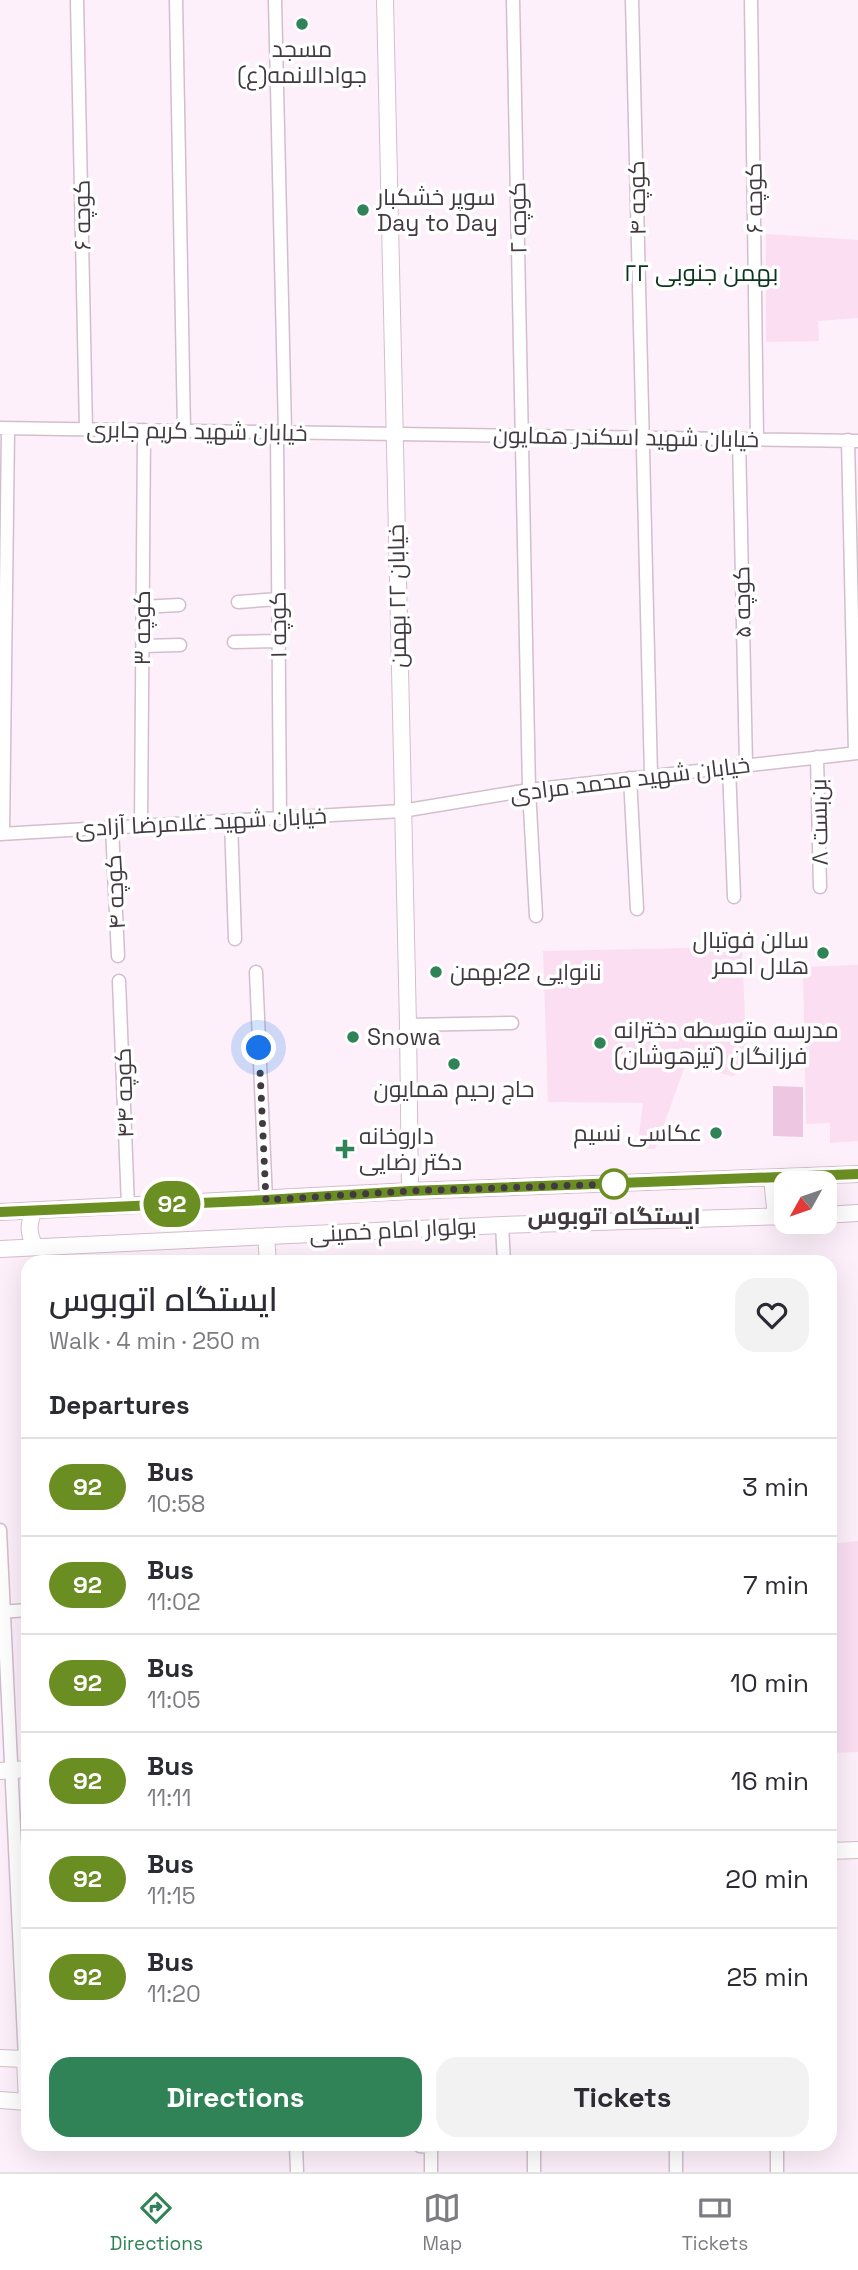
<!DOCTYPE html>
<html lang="en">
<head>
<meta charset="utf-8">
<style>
  body { margin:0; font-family:"Space Grotesk",Cairo,sans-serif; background:#f2f2f3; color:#2b2b33; height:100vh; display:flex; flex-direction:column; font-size:26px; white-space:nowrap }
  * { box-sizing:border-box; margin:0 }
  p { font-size:23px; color:#7c7c81 }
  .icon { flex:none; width:38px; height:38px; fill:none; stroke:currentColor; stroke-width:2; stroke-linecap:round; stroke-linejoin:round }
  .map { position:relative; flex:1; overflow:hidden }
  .drawer { position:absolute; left:21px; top:1255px; width:816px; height:896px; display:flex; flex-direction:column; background:#fff; border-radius:21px; box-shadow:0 7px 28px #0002 }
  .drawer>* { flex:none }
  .badge { padding:0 14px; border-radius:23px; font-size:24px; line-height:46px }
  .needle { width:46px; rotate:230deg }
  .fabs { position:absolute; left:774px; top:1171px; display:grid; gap:14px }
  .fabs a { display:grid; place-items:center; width:63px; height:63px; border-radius:14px; background:#fff; box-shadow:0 7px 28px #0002; font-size:35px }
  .you { position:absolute; width:35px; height:35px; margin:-18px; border:5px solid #fff; border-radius:50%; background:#1a73e8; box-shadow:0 0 0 10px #1a73e833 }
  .map>.badge { position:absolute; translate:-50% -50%; box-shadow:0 0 0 4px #fff }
  h2 { padding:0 28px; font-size:26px; line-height:63px }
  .round { display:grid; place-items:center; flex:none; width:74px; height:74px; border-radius:21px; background:#f2f2f3 }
  .summary { display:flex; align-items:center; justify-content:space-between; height:119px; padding:0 28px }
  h1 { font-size:33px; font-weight:600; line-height:52px }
  .primary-button { display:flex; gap:14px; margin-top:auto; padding:14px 28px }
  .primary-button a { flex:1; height:80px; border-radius:21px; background:#2f8356; color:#fff; font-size:28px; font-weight:600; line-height:80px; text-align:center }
  .primary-button a+a { background:#f2f2f3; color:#2b2b33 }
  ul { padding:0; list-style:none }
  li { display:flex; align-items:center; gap:21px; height:98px; padding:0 28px; border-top:2px solid #e1e1e2 }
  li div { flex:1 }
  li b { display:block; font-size:26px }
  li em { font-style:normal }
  li .badge { min-width:77px; font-weight:700; text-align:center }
  .tab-bar { display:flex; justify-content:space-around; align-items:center; height:98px; border-top:2px solid #e1e1e2; background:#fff; font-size:19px; color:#7c7c81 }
  .tab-bar a { display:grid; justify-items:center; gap:4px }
  .tab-bar .current { color:#2f8356 }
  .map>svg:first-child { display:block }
</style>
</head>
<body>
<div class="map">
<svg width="858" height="2172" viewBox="0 0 858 2172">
  <rect width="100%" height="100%" fill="#fdf0fa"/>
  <path fill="#fbdef2" d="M766,234L858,240V318L818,321L819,341L766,342Z
    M742,947L747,1067L733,1076L685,1066L655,1149H637L643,1103L548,1102L543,951Z
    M858,965V1141L830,1143V1123L806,1124L803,967Z
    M858,1541V1752L830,1753V1544Z"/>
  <path fill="#edc6e2" d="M773,1086L803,1087V1137L773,1136Z"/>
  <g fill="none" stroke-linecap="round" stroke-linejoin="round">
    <g stroke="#d3becd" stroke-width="15">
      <path id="street" d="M77,0L86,430
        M176,0L184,431
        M275,0L285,432
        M513,0L529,790L536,916
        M632,0L651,776
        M751,0L757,439
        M0,428L858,441
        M277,432L280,818
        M739,439L746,765
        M848,440L855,753
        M238,602L278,599
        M142,607L179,605
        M234,642L278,641
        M143,646L180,645
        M817,757L820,887
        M729,767L734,897
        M630,778L637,909
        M231,821L235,939
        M141,826L144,430
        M112,827L118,956
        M0,834L402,811L529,790L858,753
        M3,834L8,429
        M256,972L266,1200
        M119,981L128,1206
        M408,1025L512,1023
        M502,1225L504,1262
        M0,1530L25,2059
        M0,1612L28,1610
        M296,2144L297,2172
        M418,2144L420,2146L429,2147L431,2150V2172
        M534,2172V2144
        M676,2172V2144
        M777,2172V2144"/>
    </g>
    <g stroke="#d3becd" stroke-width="18">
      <path id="secondary" d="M385,0L408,1025L410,1191
        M772,1178L776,1217
        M34,1210C28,1225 28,1233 35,1247
        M0,1212L410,1191L858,1174
        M824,1215L858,1213
        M266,1236L268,1262
        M0,1249L502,1225L786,1216
        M0,1771L28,1769
        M830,1851L858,1850
        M0,2058L25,2059L27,2102L0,2100"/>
    </g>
    <use href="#street" stroke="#fff" stroke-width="12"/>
    <use href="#secondary" stroke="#fff" stroke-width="16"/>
  </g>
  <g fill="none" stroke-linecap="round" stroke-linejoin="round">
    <g stroke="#fff" stroke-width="16">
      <path id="line" d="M0,1212L266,1200L410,1191L858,1174"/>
    </g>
    <use href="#line" stroke="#6b8e23" stroke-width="10"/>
    <path stroke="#423a40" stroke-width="7" stroke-dasharray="0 12.6" d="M259,1048L266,1200L410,1191L614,1184"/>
  </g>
  <g fill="#2f8356" stroke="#fff" stroke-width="2.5">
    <circle cx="302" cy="24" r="7"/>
    <circle cx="363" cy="210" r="7"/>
    <circle cx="823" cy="953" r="7"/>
    <circle cx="436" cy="972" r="7"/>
    <circle cx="353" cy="1037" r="7"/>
    <circle cx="600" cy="1043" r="7"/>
    <circle cx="454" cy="1064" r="7"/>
    <circle cx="716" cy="1133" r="7"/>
    <path d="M341.5 1138.5h7v7h7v7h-7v7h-7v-7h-7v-7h7z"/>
  </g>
  <circle fill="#fff" stroke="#6b8e23" stroke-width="3.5" cx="614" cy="1184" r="14"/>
  <g text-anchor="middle" stroke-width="7" stroke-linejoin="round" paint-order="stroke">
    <g font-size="23" fill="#423a40" stroke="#fff" text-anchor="start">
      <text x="302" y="57" text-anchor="middle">مسجد<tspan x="302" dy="26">جوادالانمه(ع)</tspan></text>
      <text x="377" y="205">سوپر خشکبار<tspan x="377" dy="26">Day to Day</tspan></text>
      <text x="809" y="948" text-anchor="end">سالن فوتبال<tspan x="809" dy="26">هلال احمر</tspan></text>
      <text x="450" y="980">نانوایی 22بهمن</text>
      <text x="614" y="1038">مدرسه متوسطه دخترانه<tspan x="614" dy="26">فرزانگان (تیزهوشان)</tspan></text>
      <text x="367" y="1045">Snowa</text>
      <text x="454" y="1097" text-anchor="middle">حاج رحیم همایون</text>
      <text x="702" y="1141" text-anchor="end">عکاسی نسیم</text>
      <text x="359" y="1144">داروخانه<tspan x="359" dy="26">دکتر رضایی</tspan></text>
    </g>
    <g font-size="23" fill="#423a40" stroke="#fff">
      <text transform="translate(637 198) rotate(-91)" y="8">کوچه ۴</text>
      <text transform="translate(754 198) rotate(-91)" y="8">کوچه ۶</text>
      <text transform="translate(82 215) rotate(-91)" y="8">کوچه ۶</text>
      <text transform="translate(518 218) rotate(-91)" y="8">کوچه ۲</text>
      <text transform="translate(197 431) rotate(1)" y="8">خیابان شهید کریم جابری</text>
      <text transform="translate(626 437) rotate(1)" y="8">خیابان شهید اسکندر همایون</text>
      <text transform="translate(397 596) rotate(-91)" y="8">خیابان ۲۲ بهمن</text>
      <text transform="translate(742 602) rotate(-91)" y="8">کوچه ۵</text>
      <text transform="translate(278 625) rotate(-91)" y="8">کوچه ۱</text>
      <text transform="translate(142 628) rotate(-90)" y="8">کوچه ۳</text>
      <text transform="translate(630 779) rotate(-7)" y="8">خیابان شهید محمد مرادی</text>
      <text transform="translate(201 822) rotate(-3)" y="8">خیابان شهید غلامرضا آزادی</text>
      <text transform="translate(819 822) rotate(-91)" y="8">بن‌بست ۸</text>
      <text transform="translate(115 892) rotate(-93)" y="8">کوچه ۴</text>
      <text transform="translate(124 1093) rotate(-92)" y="8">کوچه ۴۴</text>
      <text transform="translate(393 1230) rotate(-3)" y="8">بولوار امام خمینی</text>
    </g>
    <g font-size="23" font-weight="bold" fill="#423a40" stroke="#fff">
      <text x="614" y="1224">ایستگاه اتوبوس</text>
    </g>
    <g font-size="24" fill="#0c351f" stroke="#fff">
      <text x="701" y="281">۲۲ بهمن جنوبی</text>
    </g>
  </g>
</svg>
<div class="fabs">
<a><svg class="needle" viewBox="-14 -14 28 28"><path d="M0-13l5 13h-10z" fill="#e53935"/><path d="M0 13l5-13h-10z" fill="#7c7c81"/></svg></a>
</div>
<div class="you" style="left:259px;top:1048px"></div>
<b class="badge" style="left:172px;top:1204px;background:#6b8e23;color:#fff">92</b>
<section class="drawer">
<div class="summary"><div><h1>ایستگاه اتوبوس</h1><p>Walk · 4 min · 250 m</p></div><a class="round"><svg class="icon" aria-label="heart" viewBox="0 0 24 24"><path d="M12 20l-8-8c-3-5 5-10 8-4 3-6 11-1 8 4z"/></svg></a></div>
<h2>Departures</h2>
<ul>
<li><span class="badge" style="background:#6b8e23;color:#fff">92</span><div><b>Bus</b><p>10:58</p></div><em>3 min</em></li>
<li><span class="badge" style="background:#6b8e23;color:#fff">92</span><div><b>Bus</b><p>11:02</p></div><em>7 min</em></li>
<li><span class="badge" style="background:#6b8e23;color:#fff">92</span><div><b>Bus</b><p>11:05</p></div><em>10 min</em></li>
<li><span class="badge" style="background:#6b8e23;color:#fff">92</span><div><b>Bus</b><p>11:11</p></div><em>16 min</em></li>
<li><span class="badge" style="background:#6b8e23;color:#fff">92</span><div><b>Bus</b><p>11:15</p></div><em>20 min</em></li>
<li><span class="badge" style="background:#6b8e23;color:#fff">92</span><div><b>Bus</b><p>11:20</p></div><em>25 min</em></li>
</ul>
<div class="primary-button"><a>Directions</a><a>Tickets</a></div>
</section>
</div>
<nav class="tab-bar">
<a class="current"><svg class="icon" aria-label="directions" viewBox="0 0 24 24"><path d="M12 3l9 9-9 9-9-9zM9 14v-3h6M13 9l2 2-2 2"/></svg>Directions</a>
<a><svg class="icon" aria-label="map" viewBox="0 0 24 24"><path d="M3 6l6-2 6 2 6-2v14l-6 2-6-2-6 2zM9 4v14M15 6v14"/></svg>Map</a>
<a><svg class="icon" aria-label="tickets" viewBox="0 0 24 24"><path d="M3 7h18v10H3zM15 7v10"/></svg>Tickets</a>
</nav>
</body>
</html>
